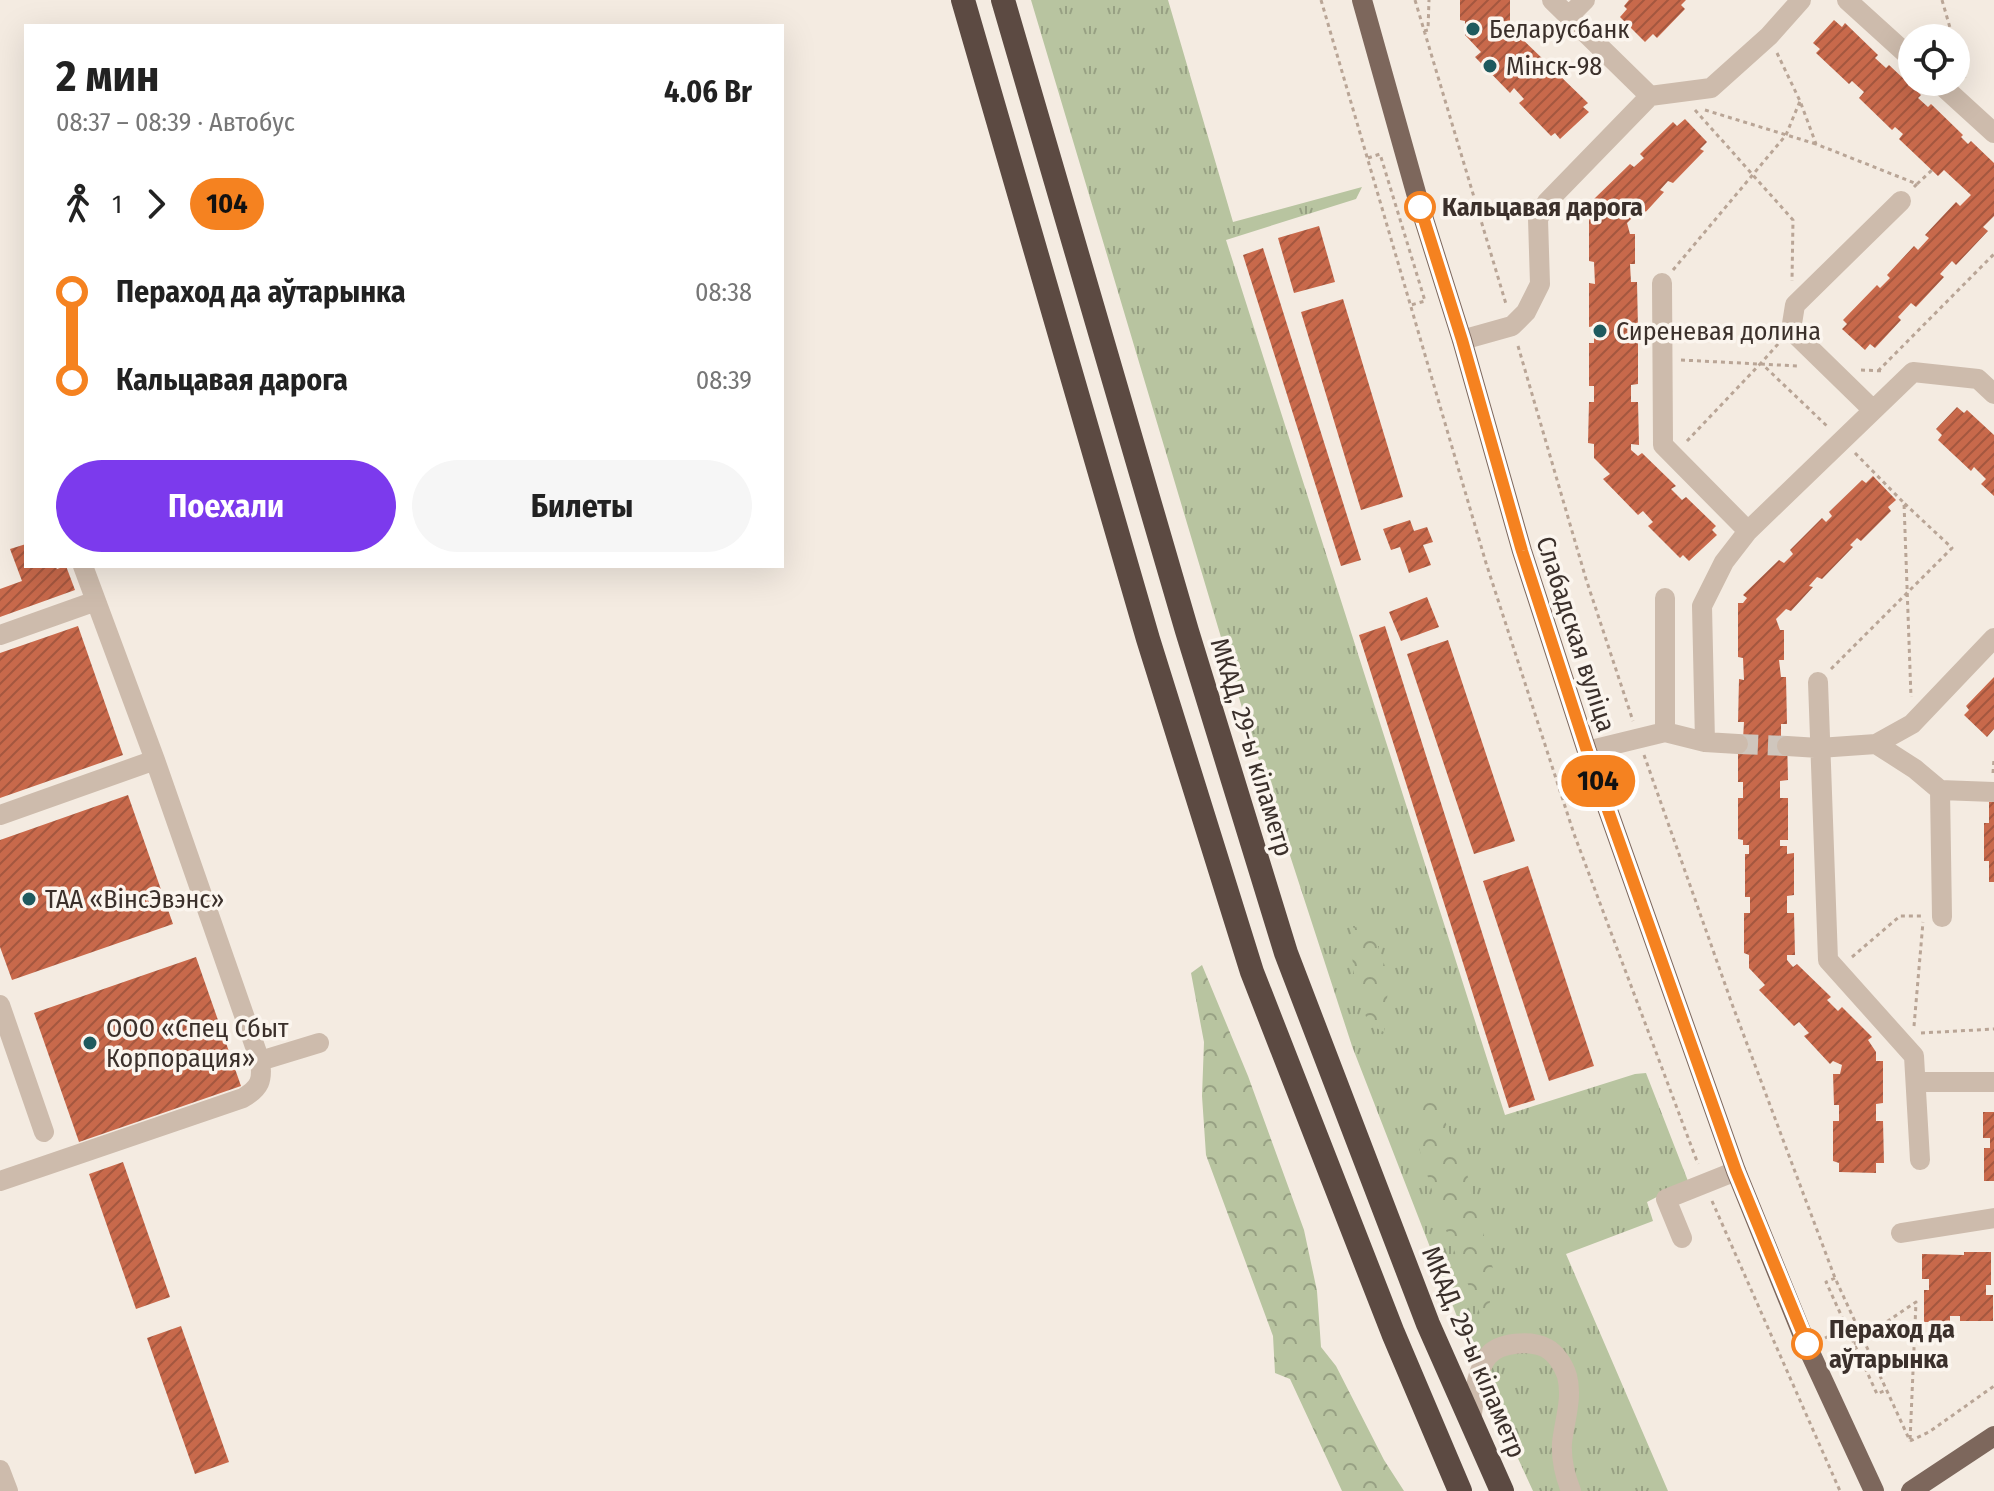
<!DOCTYPE html>
<html lang="ru">
<head>
<meta charset="utf-8">
<style>
  body { margin:0; font-family:"Fira Sans Condensed",sans-serif; background:#f6f6f6; color:#222; height:100vh; display:flex; flex-direction:column; font-size:30px; white-space:nowrap }
  * { box-sizing:border-box; margin:0 }
  p { font-size:26px; color:#767676 }
  .icon { flex:none; width:44px; height:44px; fill:none; stroke:currentColor; stroke-width:2; stroke-linecap:round; stroke-linejoin:round }
  .map { position:relative; flex:1; overflow:hidden }
  .sheet { position:absolute; left:24px; top:24px; width:760px; height:544px; display:flex; flex-direction:column; background:#fff; border-radius:0px; box-shadow:0 8px 32px #0002 }
  .sheet>* { flex:none }
  .badge { padding:0 16px; border-radius:26px; font-size:28px; line-height:52px }
  .buttons { position:absolute; left:1898px; top:24px; display:grid; gap:16px }
  .buttons a { display:grid; place-items:center; width:72px; height:72px; border-radius:50%; background:#fff; box-shadow:0 8px 32px #0002; font-size:40px }
  .map>.badge { position:absolute; translate:-50% -50%; box-shadow:0 0 0 4px #fff }
  .legs { display:flex; align-items:center; gap:12px; height:88px; padding:0 32px; font-size:26px }
  .legs p { margin-inline-start:auto }
  .head { display:flex; align-items:center; justify-content:space-between; height:136px; padding:0 32px }
  h1 { font-size:44px; font-weight:700; line-height:60px }
  .cta { display:flex; gap:16px; margin-top:auto; padding:16px 32px }
  .cta a { flex:1; height:92px; border-radius:48px; background:#7c3aed; color:#fff; font-size:32px; font-weight:700; line-height:92px; text-align:center }
  .cta a+a { background:#f6f6f6; color:#222 }
  ul { padding:0 32px; list-style:none }
  li { display:flex; align-items:center; gap:28px; height:88px; font-size:30px }
  li i { display:grid; place-items:center; width:12px; height:100%; margin:0 10px; background:currentColor }
  li i::after { content:''; width:20px; height:20px; margin:-10px; border:6px solid; border-radius:50%; background:#fff }
  li p { margin-inline-start:auto }
  li:first-child i { background:linear-gradient(#0000 50%,currentColor 0) }
  li:last-child i { background:linear-gradient(currentColor 50%,#0000 0) }
  .map>svg:first-child { display:block }
</style>
</head>
<body>
<div class="map">
<svg width="1994" height="1491" viewBox="0 0 1994 1491">
  <defs>
    <pattern id="grass-tufts" width="24" height="20" patternUnits="userSpaceOnUse" patternTransform="scale(2)"><rect width="24" height="20" fill="#b8c4a0"/><path d="M3 7l-1-3M5 7V3M7 7l1-3M15 17l-1-3M17 17v-4M19 17l1-3" fill="none" stroke="#97a083"/></pattern>
    <pattern id="forest-crowns" width="20" height="18" patternUnits="userSpaceOnUse" patternTransform="scale(2)"><rect width="20" height="18" fill="#b8c4a0"/><path d="M2 6a3 3 0 1 1 6 0M12 15a3 3 0 1 1 6 0" fill="none" stroke="#97a083"/></pattern>
    <pattern id="building-hatch" width="6" height="6" patternUnits="userSpaceOnUse" patternTransform="scale(2)"><rect width="6" height="6" fill="#c8694b"/><path d="M-1 1l2-2M0 6l6-6M5 7l2-2" fill="none" stroke="#a4573f"/></pattern>
  </defs>
  <rect width="100%" height="100%" fill="#f4ebe1"/>
  <path fill="url(#grass-tufts)" d="M1031,0H1168L1233,222L1362,187L1356,199L1226,240L1505,1115L1635,1074L1646,1073L1688,1181L1647,1202L1653,1221L1566,1254L1668,1491H1533L1480,1376L1352,1046L1243,711Z"/>
  <path fill="url(#forest-crowns)" d="M1363,926L1373,932L1389,978L1384,1032L1368,1024L1353,970L1351,928Z
    M1202,965L1248,1076L1304,1230L1317,1291L1321,1347L1336,1366L1384,1460L1404,1491H1342L1290,1379L1275,1373L1273,1336L1206,1155L1202,1096L1204,1042L1191,973Z
    M1432,1096L1442,1114L1468,1177L1495,1276L1485,1326L1439,1213L1419,1148V1097Z"/>
  <path fill="url(#building-hatch)" d="M1460,0H1510V22L1503,21V27L1509,33L1513,30L1547,63L1542,67L1554,77L1558,74L1588,103L1583,107L1589,112L1560,139L1555,133L1551,136L1519,103L1524,99L1514,88L1510,93L1475,57L1481,52L1465,35V21L1460,20Z
    M1629,0H1686L1681,5L1685,9L1657,38L1653,34L1645,42L1620,17L1627,9L1624,6Z
    M1834,20L1842,27L1845,23L1878,55L1875,58L1886,68L1889,65L1921,95L1918,98L1928,107L1931,104L1963,135L1961,137L1968,144L1971,141L1994,163V216L1983,227L1988,231L1956,265L1952,261L1940,274L1944,277L1916,307L1911,303L1898,317L1901,320L1875,348L1870,344L1865,350L1842,329L1847,324L1843,320L1877,285L1880,288L1890,278L1887,275L1914,246L1918,250L1929,238L1925,235L1956,202L1960,206L1971,195L1944,170L1938,176L1899,139L1903,134L1895,127L1892,130L1859,98L1864,92L1852,81L1849,84L1816,53L1820,49L1813,43Z
    M1685,119L1707,142L1700,149L1704,151L1673,183L1668,181L1660,190L1664,192L1642,216L1637,213L1627,223L1630,234H1635V264H1630L1631,282H1637L1638,328H1631V342L1638,341V384L1631,385V402H1638L1639,445L1631,444V450L1638,456L1642,453L1676,486L1671,489L1682,500L1686,497L1716,526L1712,530L1717,535L1689,561L1683,555L1680,558L1648,526L1653,522L1643,511L1638,515L1603,479L1610,474L1594,458V444L1588,443L1589,402H1594V386H1589V343H1594V326L1589,327V283L1595,284L1594,262L1589,261V207L1594,208L1598,202L1594,199L1630,164L1634,167L1644,158L1640,154L1673,122L1677,126Z
    M1319,226L1335,282L1294,293L1278,238Z
    M1263,248L1361,560L1341,566L1243,255Z
    M1343,299L1403,497L1361,510L1301,312Z
    M1957,407L1964,413L1967,410L1994,435V496L1981,484L1986,479L1974,467L1971,471L1938,440L1942,435L1936,429Z
    M1873,476L1896,500L1888,507L1891,511L1861,541L1857,538L1850,545L1853,547L1822,579L1817,577L1809,586L1813,587L1791,611L1786,609L1776,619L1780,630H1784V660H1779L1781,677H1786L1787,724H1781V738L1787,737L1788,780L1780,781V798H1788V840H1780V846H1787V854L1794,853V895L1787,896V913H1794L1795,955H1787V960L1793,967L1797,964L1831,997L1827,1000L1838,1011L1842,1007L1872,1037L1868,1040L1876,1052V1061H1883V1103L1876,1104V1121H1883L1884,1163H1876V1173L1839,1172V1163L1833,1161V1121H1839V1105H1834L1833,1074H1840L1842,1065L1833,1061L1830,1064L1804,1036L1809,1033L1799,1022L1794,1026L1759,990L1765,985L1749,968V955L1744,953V913H1750V897H1745V854H1749V845H1743V840L1738,839V798H1743V782H1738V739H1743L1744,722H1738L1739,679L1744,680L1743,658L1738,657V603H1743L1747,598L1743,595L1779,560L1784,563L1793,554L1790,550L1822,518L1826,522L1832,516L1829,512L1862,480L1866,483Z
    M1410,520L1414,531L1427,527L1433,542L1423,545L1431,565L1409,573L1400,547L1391,550L1383,529Z
    M26,544V566H55L57,569L66,566L75,590L0,617V589L22,581L10,549Z
    M1427,597L1439,627L1401,641L1389,612Z
    M78,626L123,755L0,798V653Z
    M1385,626L1535,1100L1509,1108L1359,635Z
    M1448,640L1515,841L1474,854L1407,654Z
    M1994,677V729L1987,737L1964,715L1969,710L1966,706Z
    M128,795L173,924L12,980L0,947V840Z
    M1989,802H1994V882H1989V861H1984V823H1989Z
    M1528,866L1594,1066L1549,1081L1483,881Z
    M196,957L241,1086L79,1142L34,1013Z
    M1983,1112H1994V1181H1984V1148H1990V1138H1983Z
    M123,1162L170,1297L136,1309L89,1174Z
    M1964,1252H1991V1285H1986V1295H1993V1321H1960V1316H1950V1322H1924V1290H1929V1279H1922V1254L1964,1255Z
    M181,1326L229,1462L195,1474L147,1338Z"/>
  <g fill="none" stroke-linecap="round" stroke-linejoin="round">
    <path stroke="#cfc6bd" stroke-width="20" stroke-dasharray="20 10" stroke-linecap="butt" d="M1738,744L1787,746"/>
    <path stroke="#b9a596" stroke-width="3" stroke-dasharray="4 4" stroke-linecap="butt" d="M1321,0L1486,563L1574,834L1698,1164
      M1415,0L1506,304
      M1942,0L1953,38
      M1424,31L1428,30L1429,0
      M1956,47L1965,78
      M1777,53L1800,101L1816,144L1917,184L1913,188
      M1695,110L1793,220L1792,281
      M1705,110L1816,144
      M1368,158L1380,154L1425,301L1411,305
      M1917,184L1932,170
      M1673,270L1786,135L1800,101
      M1778,344L1761,363L1829,428
      M1518,346L1586,579L1633,721
      M1681,360L1798,366
      M1861,370L1885,371
      M1878,371L1994,254
      M1687,441L1761,363
      M1855,453L1904,503L1911,697
      M1831,669L1952,548L1904,503
      M1644,755L1732,1004L1835,1278L1910,1441
      M1993,773L1994,759
      M1852,957L1900,916H1921
      M1914,1026L1923,922
      M1921,1033L1994,1029
      M1712,1201L1840,1491
      M1835,1278L1826,1282L1877,1394L1886,1390
      M1825,1338L1847,1328
      M1854,1344L1916,1302L1910,1441
      M1910,1441L1929,1432L1994,1386"/>
    <path stroke="#cdbbac" stroke-width="20" d="M1552,0L1650,96
      M1847,0L1912,59
      M1569,16L1585,0
      M1938,82L1994,133
      M1662,283L1663,445L1748,531
      M1462,340L1512,326L1526,312L1540,284L1538,219L1547,202L1650,96L1711,88L1769,36L1801,0
      M1872,409L1791,330L1795,305L1901,201
      M1665,598V732
      M0,635L96,601
      M1818,682L1828,960L1914,1056L1920,1160
      M1705,742L1702,606L1724,562L1748,531L1913,372L1978,379L1994,394
      M1876,744L1912,724L1994,638
      M1787,746L1819,748L1876,744L1915,769L1940,790L1994,792
      M1587,751L1665,732L1705,742L1738,744
      M1940,790L1942,917
      M0,815L155,760
      M0,1005L44,1132
      M260,1061L319,1043
      M1917,1082H1994
      M0,1181L243,1098C260,1088 263,1080 260,1061L155,760L83,566
      M1901,1233L1994,1218
      M1682,1238L1666,1199L1736,1171
      M1471,1421C1474,1402 1475,1372 1488,1356C1499,1342 1531,1340 1546,1348C1556,1353 1564,1366 1567,1376C1573,1398 1564,1422 1562,1443C1561,1460 1565,1476 1571,1491
      M0,1470L8,1491"/>
    <path stroke="#7d675c" stroke-width="20" d="M1362,0L1420,207L1462,340L1522,551L1587,751L1736,1171L1807,1346L1874,1491
      M1911,1491L1994,1436"/>
    <path stroke="#5c4a42" stroke-width="24" d="M963,0L1148,639L1252,972L1393,1333L1460,1491
      M1003,0L1187,631L1286,953L1428,1324L1502,1491"/>
  </g>
  <g fill="none" stroke-linecap="round" stroke-linejoin="round">
    <g stroke="#fff" stroke-width="18">
      <path id="line-1" d="M1420,207L1462,340L1522,551L1587,751L1736,1171L1807,1344"/>
    </g>
    <use href="#line-1" stroke="#f58220" stroke-width="12"/>
  </g>
  <g fill="#1f5a5e" stroke="#fbf5ee" stroke-width="3">
    <circle cx="1473" cy="29" r="8"/>
    <circle cx="1490" cy="66" r="8"/>
    <circle cx="1600" cy="331" r="8"/>
    <circle cx="29" cy="899" r="8"/>
    <circle cx="90" cy="1043" r="8"/>
  </g>
  <g fill="#fff" stroke="#f58220" stroke-width="4">
    <circle cx="1420" cy="207" r="14"/>
    <circle cx="1807" cy="1344" r="14"/>
  </g>
  <g text-anchor="middle" stroke-width="7" stroke-linejoin="round" paint-order="stroke">
    <g font-size="26" fill="#3b302b" stroke="#fbf5ee" text-anchor="start">
      <text x="1489" y="38">Беларусбанк</text>
      <text x="1506" y="75">Мінск-98</text>
      <text x="1616" y="340">Сиреневая долина</text>
      <text x="45" y="908">ТАА «ВінсЭвэнс»</text>
      <text x="106" y="1037">ООО «Спец Сбыт<tspan x="106" dy="30">Корпорация»</tspan></text>
    </g>
    <g font-size="26" font-weight="bold" fill="#3b302b" stroke="#fbf5ee" text-anchor="start">
      <text x="1442" y="216">Кальцавая дарога</text>
      <text x="1829" y="1338">Пераход да<tspan x="1829" dy="30">аўтарынка</tspan></text>
    </g>
    <g font-size="26" fill="#3b302b" stroke="#fbf5ee">
      <text transform="translate(1576 634) rotate(72)" y="9">Слабадская вуліца</text>
      <text transform="translate(1252 747) rotate(73)" y="9">МКАД, 29-ы кіламетр</text>
      <text transform="translate(1474 1352) rotate(67)" y="9">МКАД, 29-ы кіламетр</text>
    </g>
  </g>
</svg>
<div class="buttons">
<a><svg class="icon" aria-label="locate" viewBox="0 0 24 24"><circle cx="12" cy="12" r="6"/><path d="M12 2v4M12 18v4M2 12h4M18 12h4"/></svg></a>
</div>
<b class="badge" style="left:1598px;top:781px;background:#f58220;color:#111">104</b>
<section class="sheet">
<div class="head"><div><h1>2 мин</h1><p>08:37 – 08:39 · Автобус</p></div><b>4.06 Br</b></div>
<div class="legs"><svg class="icon" aria-label="walk" viewBox="0 0 24 24"><circle cx="13" cy="4" r="2"/><path d="M13 8l-2 6 4 7M11 14l-3 7M7 12l3-4h3l4 4"/></svg>1<svg class="icon" aria-label="forward" viewBox="0 0 24 24"><path d="M9 5l7 7-7 7"/></svg><b class="badge" style="background:#f58220;color:#111">104</b></div>
<ul>
<li><i style="color:#f58220"></i><b>Пераход да аўтарынка</b><p>08:38</p></li>
<li><i style="color:#f58220"></i><b>Кальцавая дарога</b><p>08:39</p></li>
</ul>
<div class="cta"><a>Поехали</a><a>Билеты</a></div>
</section>
</div>
</body>
</html>
